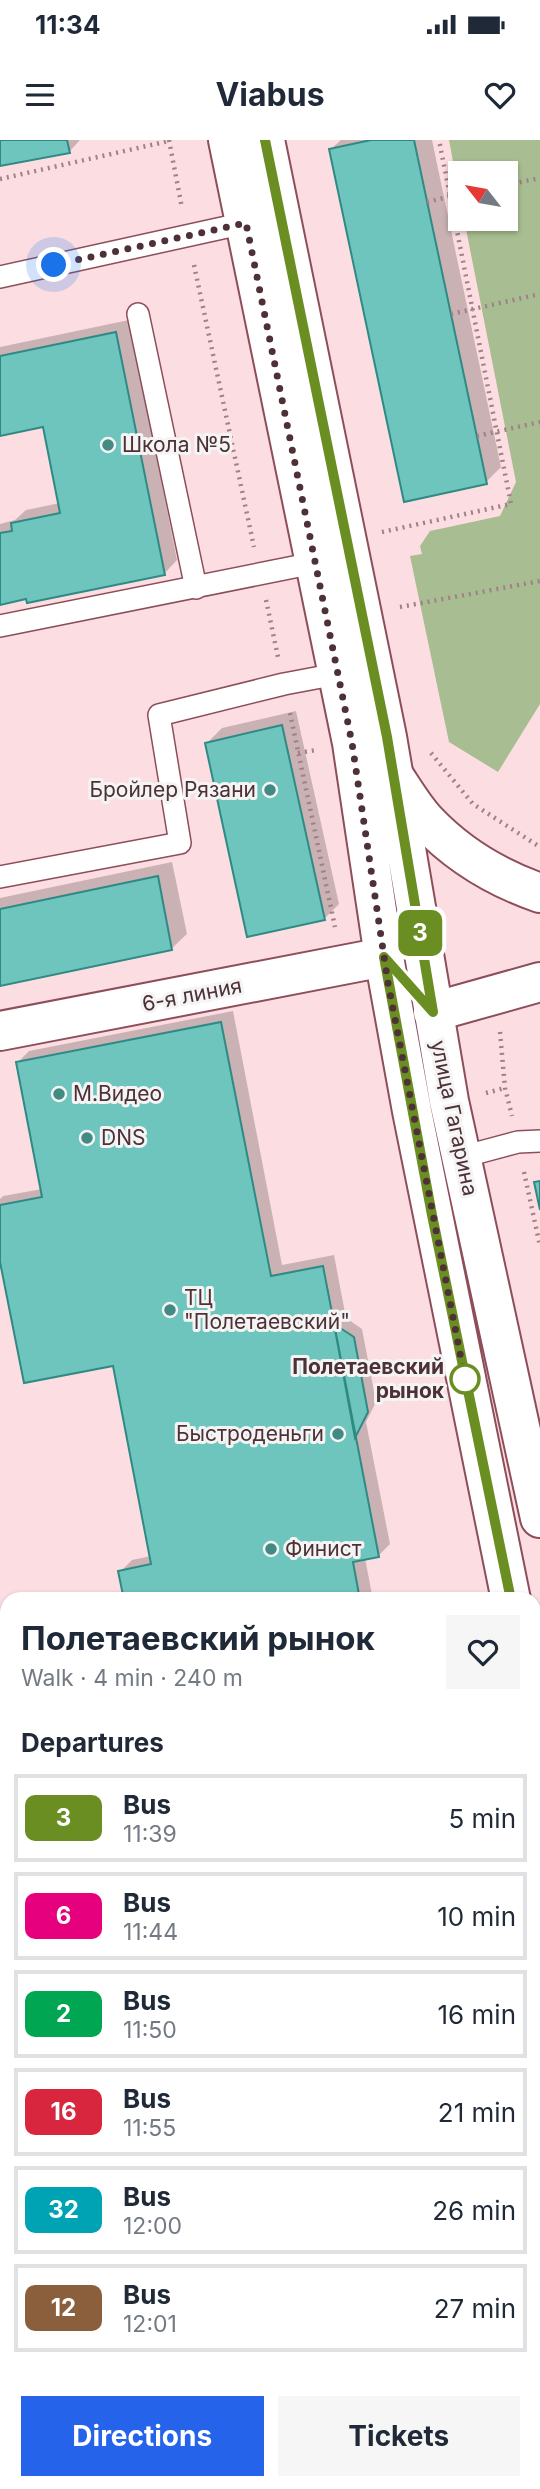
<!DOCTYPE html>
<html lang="en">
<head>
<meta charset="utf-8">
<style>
  body { margin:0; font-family:Inter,sans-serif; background:#f6f6f7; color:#1f2937; height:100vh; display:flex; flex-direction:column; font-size:26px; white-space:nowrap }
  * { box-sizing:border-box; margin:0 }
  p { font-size:23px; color:#747a83 }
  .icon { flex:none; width:38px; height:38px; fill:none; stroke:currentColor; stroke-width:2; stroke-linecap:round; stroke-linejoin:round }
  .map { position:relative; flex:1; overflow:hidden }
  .sheet { position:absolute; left:0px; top:1452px; width:541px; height:898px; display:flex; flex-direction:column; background:#fff; border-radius:21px 21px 0 0; box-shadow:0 2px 5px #0004 }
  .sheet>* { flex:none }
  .badge { padding:0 14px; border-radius:10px; font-size:24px; line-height:46px }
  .needle { width:46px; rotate:301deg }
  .tools { position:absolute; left:448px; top:21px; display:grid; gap:14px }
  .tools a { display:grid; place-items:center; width:70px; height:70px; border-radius:0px; background:#fff; box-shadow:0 2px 5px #0004; font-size:35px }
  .you { position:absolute; width:35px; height:35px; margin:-18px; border:5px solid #fff; border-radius:50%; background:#1a73e8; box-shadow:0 0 0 10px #1a73e833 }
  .map>.badge { position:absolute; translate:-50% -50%; box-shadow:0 0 0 4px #fff }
  h2 { padding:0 21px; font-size:26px; line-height:63px }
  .round { display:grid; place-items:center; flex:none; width:74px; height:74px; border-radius:0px; background:#f6f6f7 }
  .headline { display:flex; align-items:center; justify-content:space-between; height:119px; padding:0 21px }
  h1 { font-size:33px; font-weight:700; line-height:52px }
  .cta { display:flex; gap:14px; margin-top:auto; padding:14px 21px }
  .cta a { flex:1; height:80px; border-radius:0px; background:#2563eb; color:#fff; font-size:28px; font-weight:700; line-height:80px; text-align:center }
  .cta a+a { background:#f6f6f7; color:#1f2937 }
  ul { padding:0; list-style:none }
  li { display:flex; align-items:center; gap:21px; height:88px; margin:0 14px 10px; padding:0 7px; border:4px solid #e0e1e3; border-radius:0px }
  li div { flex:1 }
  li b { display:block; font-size:26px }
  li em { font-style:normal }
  li .badge { min-width:77px; font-weight:700; text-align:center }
  .status { display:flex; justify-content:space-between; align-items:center; height:49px; padding:0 35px; background:#fff; direction:ltr }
  .status svg { height:19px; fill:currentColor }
  header { display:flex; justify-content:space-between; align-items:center; height:91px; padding:0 21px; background:#fff; font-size:32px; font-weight:700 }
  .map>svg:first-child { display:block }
</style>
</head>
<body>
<div class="status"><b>11:34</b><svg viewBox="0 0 49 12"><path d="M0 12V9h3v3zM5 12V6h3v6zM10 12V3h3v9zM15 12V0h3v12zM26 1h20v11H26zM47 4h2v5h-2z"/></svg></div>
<header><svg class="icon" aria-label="menu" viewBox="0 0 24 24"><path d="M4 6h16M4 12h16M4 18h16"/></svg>Viabus<svg class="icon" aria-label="heart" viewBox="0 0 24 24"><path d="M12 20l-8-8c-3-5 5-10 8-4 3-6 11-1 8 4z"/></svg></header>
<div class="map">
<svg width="540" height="2349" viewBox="0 0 540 2349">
  <rect width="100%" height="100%" fill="#fcdee2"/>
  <path fill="#a8bd91" d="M449,0H540V564L498,632L449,602L410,416L422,414L420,406L430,391L500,376L516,342L464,79H506V33H460V59Z
    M226,2343H351L360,2349H234Z"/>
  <path fill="#0003" d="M0,0H80L69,12L0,24Z
    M341,0H432L501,327L486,342L331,9Z
    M129,180L177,420L164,434L0,463V384L15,380L26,370L60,363L44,285L0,294V207Z
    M296,571L339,764L324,779L207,603L222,588Z
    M172,722L187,794L172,808L0,844V758Z
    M233,871L282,1125L334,1115L346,1178L362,1189L376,1262L366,1282L390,1404L378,1416L365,1418L373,1460H125L120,1432L132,1420L151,1416L114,1224L0,1113V1059L3,1056L42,1049L18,922L29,911Z
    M7,1591V1645L0,1646V1592Z
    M540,1835V1964L534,1974V1844Z
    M0,1949L7,1986V2058L0,2061Z
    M0,2136L7,2140V2179L0,2186Z
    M534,2316L540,2320V2349H418L534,2343Z"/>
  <path fill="#6ec5bd" stroke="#2f8a84" stroke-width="2" d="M0,0H67L70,13L0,26Z
    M371,0H414L487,344L404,362L329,9Z
    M116,192L165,435L27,463L26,459L0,465V393L12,391L11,383L60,373L43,287L0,296V216Z
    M282,585L325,780L247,797L205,603Z
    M158,736L172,810L0,846V769Z
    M221,882L271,1136L323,1126L379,1417L353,1422L360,1460H124L118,1431L151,1424L113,1226L24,1243L0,1122V1065L42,1057L16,922Z
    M540,1041V1070L534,1042Z
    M334,1184L354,1197L368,1272L355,1298Z
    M7,1601V1647L0,1648V1602Z
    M540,1832V1959L534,1969V1841Z
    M0,2031L6,2062L0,2063Z
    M0,2154L7,2158V2174L0,2186Z
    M534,2338L540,2342V2349H415L406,2343H534Z"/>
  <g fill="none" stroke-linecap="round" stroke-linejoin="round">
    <g stroke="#8d4e5a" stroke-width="24">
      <path id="service" d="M0,137L245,83
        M138,174L196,448
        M0,486L314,423
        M0,737L180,703L159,575L284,544L337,534
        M462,1017L518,1002L540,1001
        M534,1730L540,1734
        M534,2040L540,2030
        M534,2297L540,2301"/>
    </g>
    <g stroke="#8d4e5a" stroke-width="42">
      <path id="minor" d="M0,891L384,817"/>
    </g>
    <g stroke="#8d4e5a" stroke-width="42">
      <path id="tertiary" d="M394,636C404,651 414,668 426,681C458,715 497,738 540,753
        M433,872L540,842
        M0,2281L7,2285
        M102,2349L107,2343"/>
    </g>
    <g stroke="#8d4e5a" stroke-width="42">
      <path id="secondary" d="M228,0L352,603L384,817L412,971L511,1460
        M265,0L387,597L449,961L540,1378
        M534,1694L540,1684
        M44,2343L49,2349
        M180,2343L189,2349"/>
    </g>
    <path stroke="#9f8186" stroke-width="4.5" stroke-dasharray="2 5" stroke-linecap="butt" d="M169,0L182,68
      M0,39L169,1
      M506,45L540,38
      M427,62L460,54
      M194,125L254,407
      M451,174L540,154
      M477,296L540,282
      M196,301L230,295
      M382,392L511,364L439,0
      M266,460L278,517
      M400,467L540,441
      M290,573L335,787
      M298,613L316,610
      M431,613L473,664L540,707
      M500,892L505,948L512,976
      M486,953L505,948
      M524,1032L540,1106
      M534,1808L540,1799
      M369,2343L378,2349"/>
    <use href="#service" stroke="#fff" stroke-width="21"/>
    <use href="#minor" stroke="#fff" stroke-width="38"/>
    <use href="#tertiary" stroke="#fff" stroke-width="38"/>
    <use href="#secondary" stroke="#fff" stroke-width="38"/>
  </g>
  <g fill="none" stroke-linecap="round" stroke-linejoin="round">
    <g stroke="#fff" stroke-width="16">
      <path id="line" d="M265,0L387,597L433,872L384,817L432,1075L511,1460"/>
    </g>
    <use href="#line" stroke="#6b8e23" stroke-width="10"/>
    <path stroke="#4e3136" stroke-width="7" stroke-dasharray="0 12.6" d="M54,125L246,83L352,603L388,843L465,1239"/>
  </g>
  <g fill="#438a84" stroke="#f4f4f4" stroke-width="2.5">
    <circle cx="108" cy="305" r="7"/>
    <circle cx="270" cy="650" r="7"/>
    <circle cx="59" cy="954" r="7"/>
    <circle cx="87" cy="998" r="7"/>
    <circle cx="170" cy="1170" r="7"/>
    <circle cx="338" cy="1294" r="7"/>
    <circle cx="271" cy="1409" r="7"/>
  </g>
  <circle fill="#fff" stroke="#6b8e23" stroke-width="3.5" cx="465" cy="1239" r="14"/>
  <g text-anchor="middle" stroke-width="6" stroke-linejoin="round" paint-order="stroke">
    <g font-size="21" fill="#4e3136" stroke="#f4f4f4" text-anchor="start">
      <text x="122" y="312">Школа №5</text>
      <text x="256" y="657" text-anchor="end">Бройлер Рязани</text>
      <text x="73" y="961">М.Видео</text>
      <text x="101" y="1005">DNS</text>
      <text x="184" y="1165">ТЦ<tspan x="184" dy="24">"Полетаевский"</tspan></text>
      <text x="324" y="1301" text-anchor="end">Быстроденьги</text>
      <text x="285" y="1416">Финист</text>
    </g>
    <g font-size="21" fill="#4e3136" stroke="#f4f4f4">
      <text transform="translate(192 855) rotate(-11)" y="7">6-я линия</text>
      <text transform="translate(454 978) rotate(78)" y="7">улица Гагарина</text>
    </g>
    <g font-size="21" font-weight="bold" fill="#4e3136" stroke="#f4f4f4" text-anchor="end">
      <text x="444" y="1234">Полетаевский<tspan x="444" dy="24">рынок</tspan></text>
    </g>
  </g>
</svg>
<div class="tools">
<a><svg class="needle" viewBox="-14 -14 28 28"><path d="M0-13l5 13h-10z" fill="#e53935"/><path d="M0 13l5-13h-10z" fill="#747a83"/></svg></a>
</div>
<div class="you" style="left:54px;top:125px"></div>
<b class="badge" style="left:420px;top:793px;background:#6b8e23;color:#fff">3</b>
<section class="sheet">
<div class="headline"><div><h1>Полетаевский рынок</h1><p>Walk · 4 min · 240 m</p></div><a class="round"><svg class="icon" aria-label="heart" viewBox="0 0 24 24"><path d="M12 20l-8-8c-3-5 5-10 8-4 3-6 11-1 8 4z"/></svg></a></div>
<h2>Departures</h2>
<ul>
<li><span class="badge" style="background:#6b8e23;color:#fff">3</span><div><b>Bus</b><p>11:39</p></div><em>5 min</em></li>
<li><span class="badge" style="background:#e6007e;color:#fff">6</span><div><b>Bus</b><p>11:44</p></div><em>10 min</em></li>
<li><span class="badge" style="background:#00a651;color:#fff">2</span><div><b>Bus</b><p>11:50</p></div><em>16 min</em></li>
<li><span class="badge" style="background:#d7263d;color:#fff">16</span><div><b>Bus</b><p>11:55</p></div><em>21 min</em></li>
<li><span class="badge" style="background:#00a3b4;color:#fff">32</span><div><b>Bus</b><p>12:00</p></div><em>26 min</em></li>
<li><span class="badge" style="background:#8b5e3c;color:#fff">12</span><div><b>Bus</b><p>12:01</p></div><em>27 min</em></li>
</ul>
<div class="cta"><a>Directions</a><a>Tickets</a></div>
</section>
</div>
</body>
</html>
